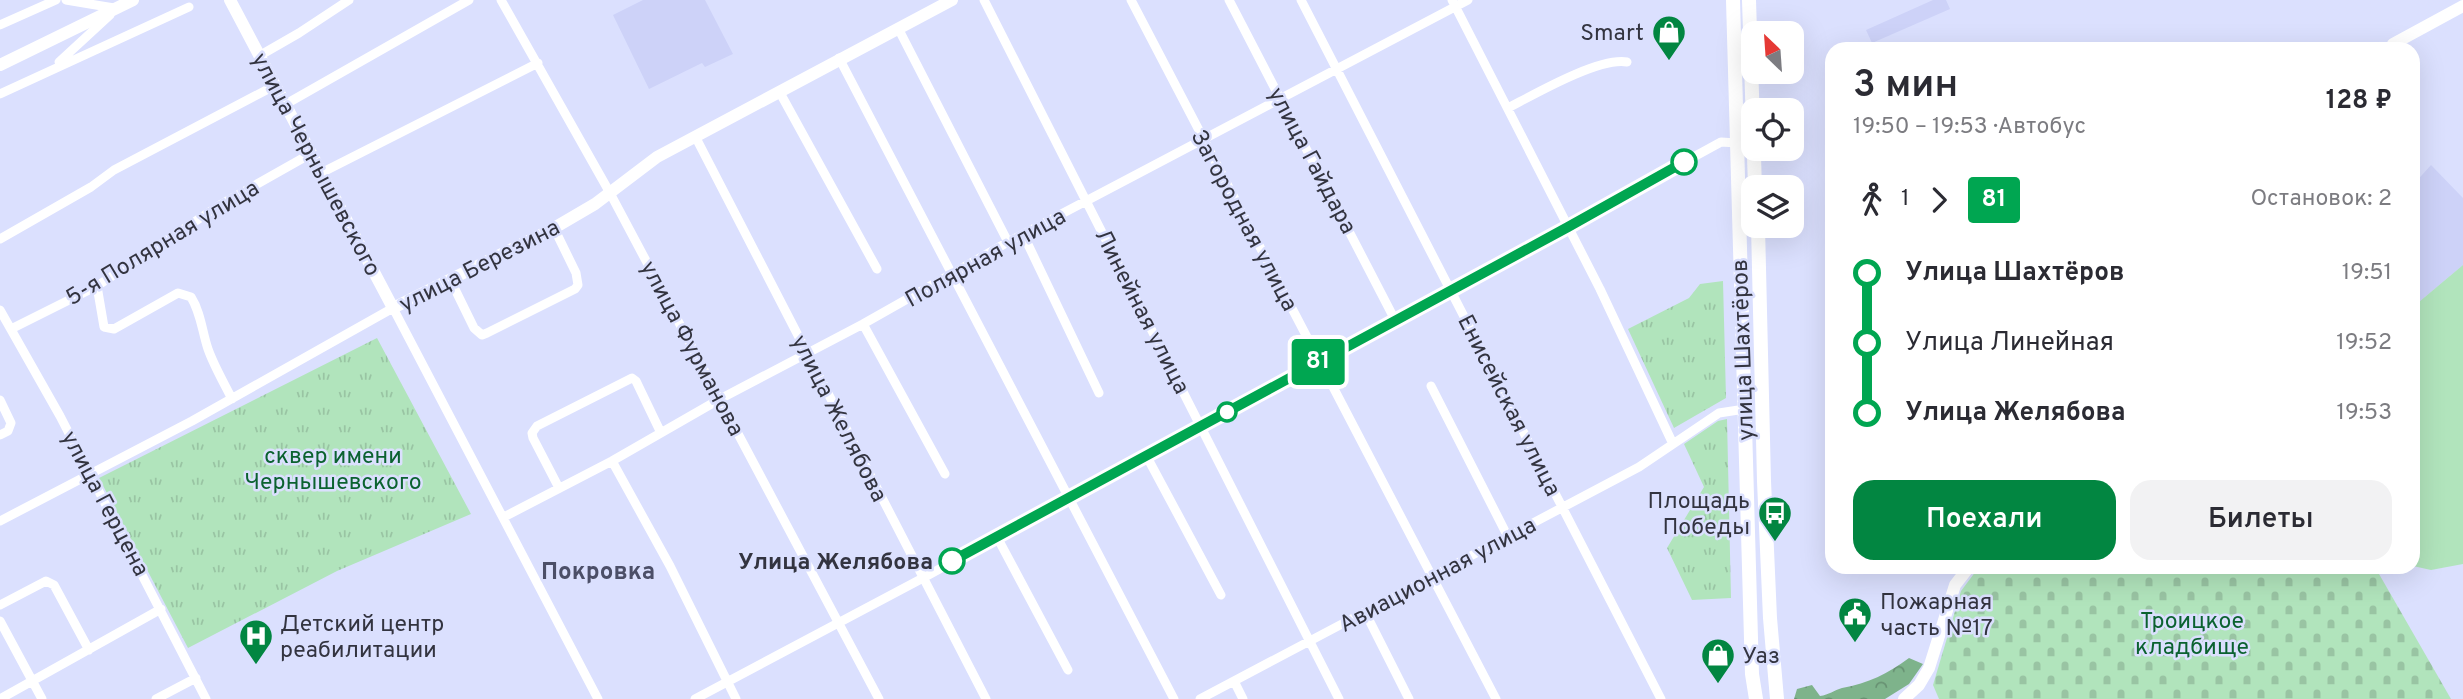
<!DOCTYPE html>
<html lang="ru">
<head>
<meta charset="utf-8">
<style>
  body { margin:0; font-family:Overpass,sans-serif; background:#f2f2f3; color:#2b2b33; height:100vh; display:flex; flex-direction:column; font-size:26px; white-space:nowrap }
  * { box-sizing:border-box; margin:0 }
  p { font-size:23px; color:#7c7c81 }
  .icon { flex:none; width:38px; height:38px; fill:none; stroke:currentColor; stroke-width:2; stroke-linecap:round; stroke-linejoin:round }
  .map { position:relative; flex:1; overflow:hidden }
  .details { position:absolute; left:1825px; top:42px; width:595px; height:532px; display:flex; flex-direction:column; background:#fff; border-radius:21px; box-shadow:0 7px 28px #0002 }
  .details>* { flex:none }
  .badge { padding:0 14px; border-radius:5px; font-size:24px; line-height:46px }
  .needle { width:46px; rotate:335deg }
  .fabs { position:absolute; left:1741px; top:21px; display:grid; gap:14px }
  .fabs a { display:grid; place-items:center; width:63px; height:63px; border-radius:14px; background:#fff; box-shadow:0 7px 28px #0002; font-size:35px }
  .map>.badge { position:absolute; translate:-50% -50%; box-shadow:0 0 0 4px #fff }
  .legs { display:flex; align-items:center; gap:10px; height:77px; padding:0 28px; font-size:23px }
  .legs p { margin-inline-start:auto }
  .summary { display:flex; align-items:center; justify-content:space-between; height:119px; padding:0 28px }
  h1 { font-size:38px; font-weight:600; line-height:52px }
  .cta { display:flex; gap:14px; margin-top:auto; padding:14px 28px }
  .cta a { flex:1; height:80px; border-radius:21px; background:#028641; color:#fff; font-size:28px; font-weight:600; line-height:80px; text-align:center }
  .cta a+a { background:#f2f2f3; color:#2b2b33 }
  ul { padding:0 28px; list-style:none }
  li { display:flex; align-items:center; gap:24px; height:70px; font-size:26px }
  li i { display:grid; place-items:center; width:10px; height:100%; margin:0 9px; background:currentColor }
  li i::after { content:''; width:18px; height:18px; margin:-9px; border:5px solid; border-radius:50%; background:#fff }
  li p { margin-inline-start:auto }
  li:first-child i { background:linear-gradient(#0000 50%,currentColor 0) }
  li:last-child i { background:linear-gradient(currentColor 50%,#0000 0) }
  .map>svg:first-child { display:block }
</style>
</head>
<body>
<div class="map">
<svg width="2463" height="699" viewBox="0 0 2463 699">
  <defs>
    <pattern id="grass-tufts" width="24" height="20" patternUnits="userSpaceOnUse" patternTransform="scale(1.75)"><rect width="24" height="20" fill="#b1e4bc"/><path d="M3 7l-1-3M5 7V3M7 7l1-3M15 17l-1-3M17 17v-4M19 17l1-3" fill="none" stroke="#99c4a3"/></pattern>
    <pattern id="forest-crowns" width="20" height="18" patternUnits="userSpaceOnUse" patternTransform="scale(1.75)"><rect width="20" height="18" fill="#7eb38b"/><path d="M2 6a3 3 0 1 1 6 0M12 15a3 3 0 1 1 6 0" fill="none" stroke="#689273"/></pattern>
    <pattern id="cemetery-stones" width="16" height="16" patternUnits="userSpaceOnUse" patternTransform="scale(1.75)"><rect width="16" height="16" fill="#b1e4bc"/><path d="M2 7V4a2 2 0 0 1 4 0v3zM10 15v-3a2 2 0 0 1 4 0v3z" fill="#99c4a3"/></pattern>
  </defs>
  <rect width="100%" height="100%" fill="#dbe0fe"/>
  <path fill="#cdd2f8" d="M643,0H705L733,54L705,67L702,63L649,89L613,15Z
    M1933,0H1946L1950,9L1872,43L1866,30Z
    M2431,165L2463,198V265L2413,307V185Z"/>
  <path fill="url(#grass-tufts)" d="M1723,281L1726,398L1674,428L1628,329L1689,298L1700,284Z
    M377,338L471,514L337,571L188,648L99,478Z
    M1727,419L1731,598L1692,600L1667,548L1704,487L1684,444L1718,421Z"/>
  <path fill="url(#forest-crowns)" d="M1909,658L1923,664L1909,684L1885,699H1794L1797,689L1812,685L1820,696C1829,695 1834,690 1842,688C1869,683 1887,674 1909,658Z"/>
  <path fill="url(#cemetery-stones)" d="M1979,567H2375L2451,699H1939L1933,685L1961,591Z"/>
  <path fill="#b1e4bc" d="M2463,265V564L2431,570L2413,566V307Z"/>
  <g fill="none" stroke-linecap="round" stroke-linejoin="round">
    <path stroke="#fff" stroke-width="9" d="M66,0L114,8
      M501,0L610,193L879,699
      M984,0L1339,699
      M1131,0L1496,699
      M1229,0L1395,320
      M1301,0L1661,699
      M1452,0L1600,289L1673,444
      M0,25L56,0
      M898,28L1008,242
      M259,56L299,33L349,0
      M839,58L1174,699
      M59,62L110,15
      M779,91L877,269
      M0,94L189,7
      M286,104L469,0
      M1508,108C1535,94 1599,57 1627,62
      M695,136L986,699
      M323,172L538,63
      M1023,234L1099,393
      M0,239L91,187L114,170L274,86
      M450,279L474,328L482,335L487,333L575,289L578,285L576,273L554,228
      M97,286L104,327L114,329L178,293L191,297C201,313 202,331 208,349C214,366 224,383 232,399
      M0,310L60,416L206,699
      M863,324L945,474
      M11,329L97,286L220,205L312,153
      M1431,386L1507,535
      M0,400L11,423L8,431L0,435
      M1146,455L1221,595
      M612,461L670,566L736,699
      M559,488L533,438L532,433L537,426L632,378L636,381L661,433
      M504,517L612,461L720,399L863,324L1008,242L1468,0
      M0,521L192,421L393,308L598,699
      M997,537L1068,670
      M0,605L46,581L54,585L89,650
      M1365,612L1409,699
      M0,621L42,699
      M1234,681L1243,699
      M0,699L161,609
      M156,699L196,678
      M695,699L923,578L1721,142L1737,143
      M1200,699L1639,467L1719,413L1745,409"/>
    <path stroke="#fff" stroke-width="12" d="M230,0L393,308L554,228L595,204L657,157L952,0
      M2390,49L2393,44L2463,6
      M0,65L133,0
      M1904,699L1919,685L1929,668L1955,585L1969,567"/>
    <path stroke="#fff" stroke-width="14" d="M1733,0L1752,674L1756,699
      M1749,0L1755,187
      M1758,226L1764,481L1770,618L1777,699"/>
  </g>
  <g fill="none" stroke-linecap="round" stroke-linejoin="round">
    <g stroke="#fff" stroke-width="16">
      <path id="line-1" d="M952,561L1568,227L1684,162"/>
    </g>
    <use href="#line-1" stroke="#00a651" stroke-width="10"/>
  </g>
  <defs>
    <g id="shop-pin" transform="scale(1.75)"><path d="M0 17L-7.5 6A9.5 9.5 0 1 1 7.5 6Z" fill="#028641" stroke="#dbe0fe"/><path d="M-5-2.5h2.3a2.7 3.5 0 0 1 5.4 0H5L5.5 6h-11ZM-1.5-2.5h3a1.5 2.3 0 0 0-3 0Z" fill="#fff"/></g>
    <g id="bus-pin" transform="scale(1.75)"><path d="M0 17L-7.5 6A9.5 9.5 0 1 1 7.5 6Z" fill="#028641" stroke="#dbe0fe"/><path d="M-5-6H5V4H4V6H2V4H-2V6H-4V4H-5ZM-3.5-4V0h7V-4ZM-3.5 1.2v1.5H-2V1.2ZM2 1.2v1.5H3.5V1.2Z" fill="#fff"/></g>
    <g id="civic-pin" transform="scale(1.75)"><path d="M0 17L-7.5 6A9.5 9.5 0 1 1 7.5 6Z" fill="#028641" stroke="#dbe0fe"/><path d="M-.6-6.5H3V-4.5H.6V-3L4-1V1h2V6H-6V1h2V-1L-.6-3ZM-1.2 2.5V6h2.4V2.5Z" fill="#fff"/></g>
    <g id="hospital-pin" transform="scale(1.75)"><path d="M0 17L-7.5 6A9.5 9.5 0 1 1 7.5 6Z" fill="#028641" stroke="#dbe0fe"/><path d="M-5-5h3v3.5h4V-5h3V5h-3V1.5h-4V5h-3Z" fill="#fff"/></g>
  </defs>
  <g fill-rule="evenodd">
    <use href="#shop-pin" x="1669" y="32"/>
    <use href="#bus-pin" x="1775" y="513"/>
    <use href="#civic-pin" x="1855" y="614"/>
    <use href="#hospital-pin" x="256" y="636"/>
    <use href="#shop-pin" x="1718" y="655"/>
  </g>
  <g fill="#fff" stroke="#00a651" stroke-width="3.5">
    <circle cx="1684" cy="162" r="12"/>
    <circle cx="1227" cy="412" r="9"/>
    <circle cx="952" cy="561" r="12"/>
  </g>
  <g text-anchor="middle" stroke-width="5" stroke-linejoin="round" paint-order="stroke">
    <g font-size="23" fill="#333440" stroke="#dbe0fe" text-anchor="start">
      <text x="1644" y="40" text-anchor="end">Smart</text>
      <text x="1750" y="508" text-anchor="end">Площадь<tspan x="1750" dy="26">Победы</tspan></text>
      <text x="1880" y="609">Пожарная<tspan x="1880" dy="26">часть №17</tspan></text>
      <text x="280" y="631">Детский центр<tspan x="280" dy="26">реабилитации</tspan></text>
      <text x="1742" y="663">Уаз</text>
    </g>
    <g font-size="23" fill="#333440" stroke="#dbe0fe">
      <text transform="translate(1313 160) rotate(62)" y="8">улица Гайдара</text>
      <text transform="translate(317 164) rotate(62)" y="8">улица Чернышевского</text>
      <text transform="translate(1245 220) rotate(62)" y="8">Загородная улица</text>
      <text transform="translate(162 242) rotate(-31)" y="8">5-я Полярная улица</text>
      <text transform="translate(985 257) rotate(-29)" y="8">Полярная улица</text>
      <text transform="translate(479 265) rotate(-27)" y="8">улица Березина</text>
      <text transform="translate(1143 311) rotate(63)" y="8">Линейная улица</text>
      <text transform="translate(693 348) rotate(62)" y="8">улица Фурманова</text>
      <text transform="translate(1742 350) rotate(-92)" y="8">улица Шахтёров</text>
      <text transform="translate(1510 405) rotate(63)" y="8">Енисейская улица</text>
      <text transform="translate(840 418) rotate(63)" y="8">улица Желябова</text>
      <text transform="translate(106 503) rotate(62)" y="8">улица Герцена</text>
      <text transform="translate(1437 574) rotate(-28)" y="8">Авиационная улица</text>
    </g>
    <g font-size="23" fill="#0b6230" stroke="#dbe0fe">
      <text x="333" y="463">сквер имени<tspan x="333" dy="26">Чернышевского</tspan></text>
      <text x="2192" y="628">Троицкое<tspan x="2192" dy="26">кладбище</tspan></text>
    </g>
    <g font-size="23" font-weight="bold" fill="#333440" stroke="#dbe0fe" text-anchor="end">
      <text x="933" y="569">Улица Желябова</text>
    </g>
    <g font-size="24" font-weight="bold" fill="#4c4f68" stroke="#dbe0fe">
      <text x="598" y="579">Покровка</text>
    </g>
  </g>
</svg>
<div class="fabs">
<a><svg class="needle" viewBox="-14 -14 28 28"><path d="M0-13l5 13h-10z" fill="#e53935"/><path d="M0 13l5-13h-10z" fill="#7c7c81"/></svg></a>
<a><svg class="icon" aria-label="locate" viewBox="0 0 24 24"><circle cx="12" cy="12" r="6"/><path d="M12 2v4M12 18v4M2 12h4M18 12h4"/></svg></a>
<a><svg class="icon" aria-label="layers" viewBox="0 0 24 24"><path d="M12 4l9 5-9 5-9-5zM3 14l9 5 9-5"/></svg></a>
</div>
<b class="badge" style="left:1318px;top:362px;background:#00a651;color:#fff">81</b>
<section class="details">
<div class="summary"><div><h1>3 мин</h1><p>19:50 – 19:53 · Автобус</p></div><b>128 ₽</b></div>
<div class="legs"><svg class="icon" aria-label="walk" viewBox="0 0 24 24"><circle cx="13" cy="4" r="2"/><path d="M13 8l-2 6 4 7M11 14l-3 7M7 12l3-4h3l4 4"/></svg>1<svg class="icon" aria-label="forward" viewBox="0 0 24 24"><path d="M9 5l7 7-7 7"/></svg><b class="badge" style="background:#00a651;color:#fff">81</b><p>Остановок: 2</p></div>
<ul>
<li><i style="color:#00a651"></i><b>Улица Шахтёров</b><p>19:51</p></li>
<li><i style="color:#00a651"></i><span>Улица Линейная</span><p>19:52</p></li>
<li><i style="color:#00a651"></i><b>Улица Желябова</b><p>19:53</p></li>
</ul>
<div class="cta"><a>Поехали</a><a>Билеты</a></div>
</section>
</div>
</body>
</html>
